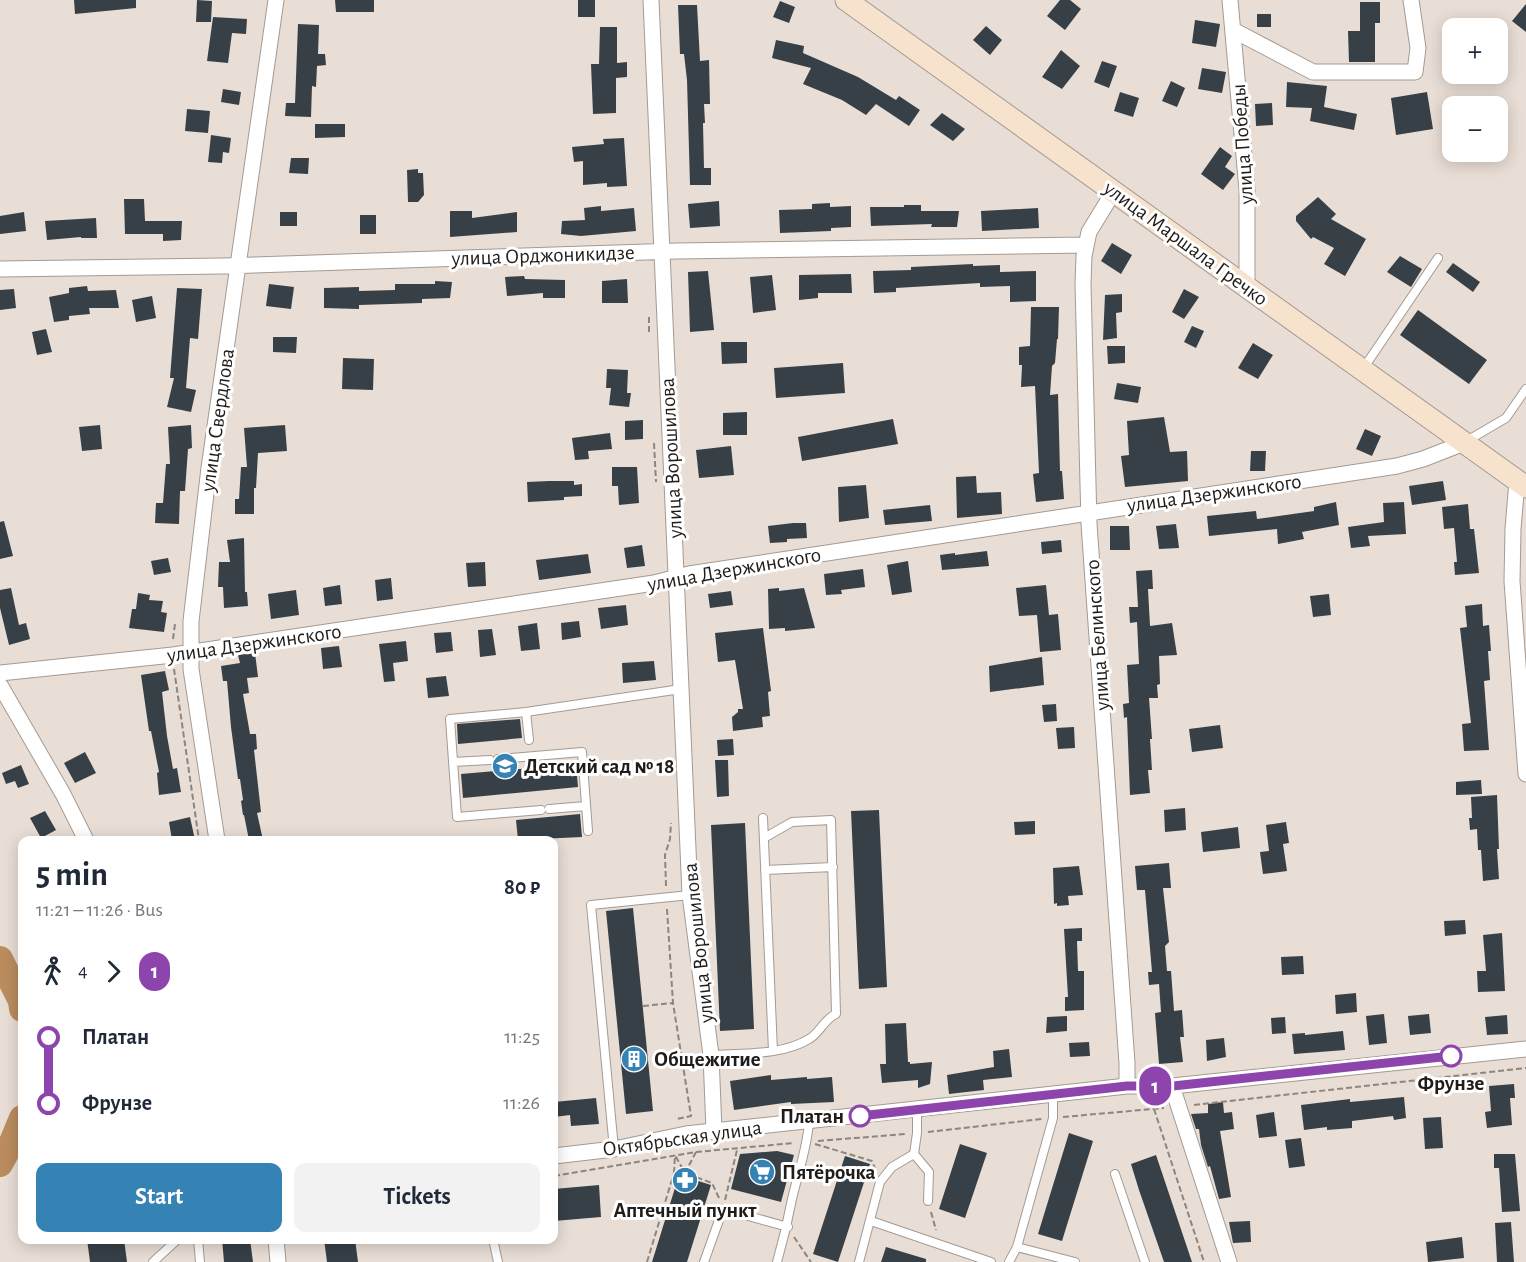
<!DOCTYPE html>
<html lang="en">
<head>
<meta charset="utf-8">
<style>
  body { margin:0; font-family:"Alegreya Sans",sans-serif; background:#f2f2f3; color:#1f2937; height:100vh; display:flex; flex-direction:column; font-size:22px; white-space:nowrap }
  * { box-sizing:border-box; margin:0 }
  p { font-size:20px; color:#747a83 }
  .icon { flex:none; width:33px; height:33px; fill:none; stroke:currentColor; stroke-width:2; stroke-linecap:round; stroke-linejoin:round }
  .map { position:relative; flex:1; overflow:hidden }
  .panel { position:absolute; left:18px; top:836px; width:540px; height:408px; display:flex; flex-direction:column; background:#fff; border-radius:12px; box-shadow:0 3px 15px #0003 }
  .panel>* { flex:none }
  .badge { padding:0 12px; border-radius:20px; font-size:21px; line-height:39px }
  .fabs { position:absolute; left:1442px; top:18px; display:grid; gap:12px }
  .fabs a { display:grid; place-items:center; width:66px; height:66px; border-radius:12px; background:#fff; box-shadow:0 3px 15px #0003; font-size:30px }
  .map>.badge { position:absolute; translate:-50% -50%; box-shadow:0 0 0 3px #fff }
  .legs { display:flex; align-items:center; gap:9px; height:66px; padding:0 18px; font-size:20px }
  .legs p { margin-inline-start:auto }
  .head { display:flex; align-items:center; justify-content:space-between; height:102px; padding:0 18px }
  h1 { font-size:33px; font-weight:700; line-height:45px }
  .cta { display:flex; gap:12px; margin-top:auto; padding:12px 18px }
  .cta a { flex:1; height:69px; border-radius:12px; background:#3582b4; color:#fff; font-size:24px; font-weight:700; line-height:69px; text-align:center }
  .cta a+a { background:#f2f2f3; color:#1f2937 }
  ul { padding:0 18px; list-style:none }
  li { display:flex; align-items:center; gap:21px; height:66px; font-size:22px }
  li i { display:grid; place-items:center; width:9px; height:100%; margin:0 8px; background:currentColor }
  li i::after { content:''; width:15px; height:15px; margin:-8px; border:4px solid; border-radius:50%; background:#fff }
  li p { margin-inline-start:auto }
  li:first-child i { background:linear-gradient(#0000 50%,currentColor 0) }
  li:last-child i { background:linear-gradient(currentColor 50%,#0000 0) }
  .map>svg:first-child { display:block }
</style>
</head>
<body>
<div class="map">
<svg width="1526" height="1262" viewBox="0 0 1526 1262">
  <rect width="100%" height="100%" fill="#e9ded5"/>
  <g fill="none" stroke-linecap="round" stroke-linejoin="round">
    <path stroke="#ba8c5e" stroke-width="26" d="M0,959L21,1001L22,1009
      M0,1164L12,1142L22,1118"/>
  </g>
  <path fill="#374047" d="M74,0H136V8L75,14Z
    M197,0L212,1L211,22H196Z
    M335,0H374V12H336Z
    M578,0H595V17H578Z
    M1060,0H1070L1081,9L1065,30L1047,16Z
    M780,1L795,7L789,23L773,17Z
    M1360,2H1380V23H1375V62H1349L1348,31H1360Z
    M1526,4V32L1512,21Z
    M678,5H697L700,61L709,60L710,104H704L705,123H703L704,168H711V185H690L687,80L684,54H680Z
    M1257,14H1271V27H1257Z
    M213,17L247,19L246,34L232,33L228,63L207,61Z
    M1195,20L1220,24L1216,47L1192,43Z
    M298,24L319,25L318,54H325L326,65L317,66L316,87L312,86L311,117L285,116L286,103H295Z
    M986,26L1002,40L990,55L973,40Z
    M600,27H617V63L627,62V77L616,78V113L593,114L591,64H599Z
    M776,40L804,46L803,53L858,77L896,100L899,96L920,110L909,126L876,104L866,115L842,100L803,84L811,68L772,58Z
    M1061,50L1080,66L1062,89L1042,77Z
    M1102,61L1117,66L1109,88L1094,82Z
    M1202,68L1226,72L1222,93L1198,89Z
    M1171,81L1185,88L1177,107L1162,101Z
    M1287,82L1327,86L1324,107L1357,114L1354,130L1310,121L1312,108L1286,107Z
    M223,89L241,92L239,105L221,102Z
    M1120,92L1139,98L1133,117L1114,111Z
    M1427,92L1433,129L1396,135L1391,98Z
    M1272,103L1273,125L1256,126L1255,104Z
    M187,109L210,111L208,133L185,131Z
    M942,113L965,129L953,141L930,125Z
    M315,124H345V137L315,138Z
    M211,135L231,138L229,153L223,152L222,163L208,162Z
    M624,138L627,186L607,187V183L583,185V161L574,162L572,147L604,144L603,139Z
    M1220,147L1232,156L1225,167L1235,174L1223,190L1201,174Z
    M291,158H309L308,174L289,173Z
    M418,169V173H423L424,195L418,202H408L407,170Z
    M1318,197L1336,214L1331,219L1366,239L1345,276L1324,264L1334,248L1313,237L1311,239L1296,221V216Z
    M124,199H144L145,221H182L181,240L163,241V234H125Z
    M719,201L720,226L690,228L688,204Z
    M830,203V207L851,206V227L831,228V231L780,233L779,210L812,209V204Z
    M904,205H921V211H959L957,227H931L932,224L871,226L870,207H904Z
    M601,206V211L634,208L636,231L581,236L561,234L562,221L585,220L584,208Z
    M1038,208L1039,228L982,231L981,211Z
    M450,211H472V218L517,212V232L450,237Z
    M24,212L26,231L0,234V216Z
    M280,212H297V226H280Z
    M360,215H376V234H360Z
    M96,218L97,238H81V237L47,240L45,221Z
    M1112,243L1132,255L1121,274L1101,261Z
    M1400,256L1422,269L1411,287L1387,272Z
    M1453,263L1480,282L1473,292L1446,272Z
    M973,264V266L1000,265V272L1036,271V301L1010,302V286L980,287V283L896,288V292L874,293L873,271L911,270V267Z
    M708,271L714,330L690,332L688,272Z
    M851,274L852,293H818V298L799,300V275Z
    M772,275L776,310L753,313L750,277Z
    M524,276L525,279L565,280V298H543V293L507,296L505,277Z
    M627,279L628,303H602V281Z
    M435,281L452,282L450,298L422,299V303L359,305V309L324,308V288L359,287V291L395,290V284H435Z
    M269,284L294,287L291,309L266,306Z
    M87,286L88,291L116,290L119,308H89L90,314L69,316V320L54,322L49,297L69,293V288Z
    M177,288L202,289L198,339L190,338L186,388L196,390L191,412L167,407L174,378H170Z
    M14,289L16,308L0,310V290Z
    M1184,289L1199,297L1184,319L1172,312Z
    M1122,294V312L1116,313L1117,338L1103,340L1105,295Z
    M152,296L156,318L136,322L132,300Z
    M1031,307H1059L1058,339H1057L1055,363L1052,366L1050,395L1058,394L1060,471H1062L1064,499L1036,502L1033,474L1039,473L1035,386L1021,387L1022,365H1019V347L1030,346Z
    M1418,310L1487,360L1469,384L1400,335Z
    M1192,326L1204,331L1196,348L1184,342Z
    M46,329L52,352L37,355L32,332Z
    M273,337H297L296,353L273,352Z
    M721,342H747V363L722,364Z
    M1253,343L1273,355L1258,379L1238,368Z
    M1107,346H1125V363L1108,364Z
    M343,358L374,359L373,390L342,389Z
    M843,363L845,393L776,398L774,368Z
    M607,369L628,370L627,393H631L629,407L609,405L611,388H606Z
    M1117,383L1141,387L1138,403L1114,399Z
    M747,412V435H723V413Z
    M1164,417L1170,452L1187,451L1188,481L1125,487L1121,456L1129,455L1127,421Z
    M893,419L898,444L802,461L798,437Z
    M643,420V439L625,440V421Z
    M100,425L102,449L82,451L79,427Z
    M191,425L192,448L188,449L185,491H180L179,524L155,523L156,503H163L166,464H170L168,427Z
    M285,425L287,451L258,453L256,488H254V514H235V499H239L241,467H247L244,428Z
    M1365,429L1381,436L1372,456L1356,449Z
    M610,433L612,449L588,451L589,459L575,460L572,438Z
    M731,446L734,475L699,478L696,450Z
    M1251,451H1266L1265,471H1250Z
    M612,467H637L639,503L619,505L618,486H612Z
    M976,476L977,493L1001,492L1002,514L957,518L956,477Z
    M549,481H574V485L582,484V496L564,497V500L528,502L527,482Z
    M1443,481L1446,500L1412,505L1409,486Z
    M866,485L869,518L839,522L838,487Z
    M1336,502L1339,525L1302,532L1304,539L1278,544L1277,529L1209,536L1207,516L1256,511L1257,519L1314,511V507Z
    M1404,502L1406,534L1368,536L1370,546L1351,548L1348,527L1384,522L1383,503Z
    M1468,504L1470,529H1474L1479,573L1455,575L1454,562H1457L1454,528L1444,529L1442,507Z
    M930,505L932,521L885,525L883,510Z
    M4,521L13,556L0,559V522Z
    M793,523H806L807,538L787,539V542L770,543L768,526Z
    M1176,524L1179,548L1159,549L1156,526Z
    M1110,526H1129L1130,550H1110Z
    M244,538L245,592H247L248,606L224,608L223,587H218L219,562H230L227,540Z
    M1061,540L1062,552L1042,554L1041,542Z
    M642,545L645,566L627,568L624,548Z
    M987,551L989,566L942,570L940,555L955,553V555Z
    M588,554L591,573L539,580L536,560Z
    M168,558L171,572L154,575L151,561Z
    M908,561L912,592L892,595L887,565Z
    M485,562L486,586L468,587L466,563Z
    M863,569L865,587L841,590L842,594L826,595L824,574Z
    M1152,570L1153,589H1148L1150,626L1172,623L1177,655L1159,656L1160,684L1157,685L1158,698H1149L1152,739H1150L1152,770H1148L1150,793L1130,795L1127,717L1124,718L1123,704L1129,703L1127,665L1139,664L1137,622L1130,623L1129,607H1138L1136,571Z
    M391,578L393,599L377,601L375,580Z
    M340,585L342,604L325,606L323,588Z
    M1046,585L1049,615L1058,614L1061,650L1040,652L1037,615L1019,616L1016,588Z
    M11,588L19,625L26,623L30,639L9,645L0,608V590Z
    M779,588V591L804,588L815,628L785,631V628L769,629L768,589Z
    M296,590L299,615L271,619L268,594Z
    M731,591L733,605L710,608L708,594Z
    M138,593L150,595L149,600L163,601L161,612L167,613L164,632L129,628L132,609H136Z
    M1329,594L1331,615L1313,617L1310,596Z
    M1482,604L1483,626L1489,625L1491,651H1488L1490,680L1484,681L1489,750L1464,751L1462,724L1471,723L1460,628L1467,627L1465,606Z
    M626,605L628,625L601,629L598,608Z
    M579,621L581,637L562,640L561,623Z
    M537,623L540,649L521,651L518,626Z
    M763,628L771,691L768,692L770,716L762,717L763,727L733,731L732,717L738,712V709H743L735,660L718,662L715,633Z
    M492,629L496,655L480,657L478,630Z
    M451,632L453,651L436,653L434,633Z
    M406,641L408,661L393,663L395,681L384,682L379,644Z
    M339,646L342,667L323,669L321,648Z
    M255,653L258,677L247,678L249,693L243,694L250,734H256L257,749L254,750L261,812L257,813L263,840H249L244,815H243L241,801L243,800L240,779H238L231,727L227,681H223L221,666L240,663L238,655Z
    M1042,657L1044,685L990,692L989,666Z
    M654,661L656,680L623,683L622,663Z
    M165,671L169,690L162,692L167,736L173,769L177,768L181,792L159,795L157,773L159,772L151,731H149L141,675Z
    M446,676L449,696L428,698L426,678Z
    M1056,704L1057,721L1044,722L1042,705Z
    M520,719L522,738L458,744L457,724Z
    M1220,725L1223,748L1192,752L1189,729Z
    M1074,727L1075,748L1058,749L1056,728Z
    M733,739L734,755L718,756L717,740Z
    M85,752L96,773L75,783L64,763Z
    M715,760H728L729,796L717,797Z
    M576,764L578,787L463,798L461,774Z
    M21,765L29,784L18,788L15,781L6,784L2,773Z
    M1481,780L1482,794L1456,795V782Z
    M1497,795L1499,849H1497L1499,879L1483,881L1481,850H1478L1477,829L1470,830L1469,818H1472L1471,797Z
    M1185,808L1186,830L1165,832L1164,810Z
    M879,810L887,987L859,989L851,811Z
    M45,811L56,830L41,838L30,818Z
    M580,814L582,837L518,840L516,820Z
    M190,817L195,840H172L169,822Z
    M1035,821V834L1015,835L1014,822Z
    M1286,822L1289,843L1283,844L1287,871L1263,874L1260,852L1269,851L1266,825Z
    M745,823L754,1029L720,1031L711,825Z
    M1238,827L1240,848L1203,852L1201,832Z
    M1169,863L1171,888H1163L1169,942L1165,946L1167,971H1171L1174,1011L1182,1010L1184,1037H1180L1183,1062L1159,1064L1155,1013L1161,1012L1159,984L1149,985L1148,972H1152L1145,890H1137L1135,866Z
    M1079,866L1083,895L1068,896L1069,905L1057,906V903L1054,904L1053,868Z
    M633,908L653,1111L626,1114L606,911Z
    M1465,920L1466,934L1445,936L1444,921Z
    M1082,928V941H1077L1078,971H1084V1010L1065,1011V997H1068L1064,929Z
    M1502,933L1505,991L1478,992L1477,971H1486L1483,935Z
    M1303,956L1304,974L1282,975L1281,957Z
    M1356,993L1357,1012L1336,1014L1335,995Z
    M1384,1014L1387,1043L1369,1045L1366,1016Z
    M1429,1014L1431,1033L1410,1035L1408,1016Z
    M1507,1015L1508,1034L1487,1035L1485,1017Z
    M1067,1016V1031L1046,1033L1047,1017Z
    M1285,1017L1286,1033L1272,1034L1271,1018Z
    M906,1023L908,1062H910V1064L932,1062L930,1084L918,1088V1080L882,1083L880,1064H886L885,1024Z
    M1343,1031L1345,1050L1294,1054L1292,1034L1305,1033V1035Z
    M1224,1038L1226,1057L1207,1061L1206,1040Z
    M1089,1042L1090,1056L1070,1057L1069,1043Z
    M1009,1049L1012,1077L983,1080L984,1090L949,1094L947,1075L994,1067L993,1051Z
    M771,1075V1080L807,1077V1079L832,1077L834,1102L791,1104V1102L734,1110L730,1081Z
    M1514,1084L1515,1098H1510L1512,1125L1487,1128L1485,1112L1491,1111L1489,1086Z
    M1404,1097L1406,1118L1394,1120L1393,1116L1352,1121V1128L1327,1130V1127L1304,1130L1301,1105L1350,1099V1102Z
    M596,1098L599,1124L571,1126L570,1115L554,1117V1102Z
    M1223,1102L1224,1113L1232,1112L1234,1129L1220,1131L1231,1197L1219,1199L1210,1166L1208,1167L1201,1145L1199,1129H1196L1191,1114L1208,1113V1104Z
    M1274,1112L1277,1136L1259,1138L1256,1115Z
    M1441,1117L1443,1148L1425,1149L1423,1118Z
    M1069,1133L1093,1141L1062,1241L1038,1234Z
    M1301,1138L1305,1166L1289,1168L1285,1140Z
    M960,1144L987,1153L965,1218L939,1209Z
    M777,1151L794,1155L781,1202L731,1189L740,1154Z
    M1494,1154H1515L1520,1211L1502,1212L1499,1168H1494Z
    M1156,1155L1192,1262H1164L1139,1190L1131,1164Z
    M845,1156L870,1164L838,1262L813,1254Z
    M679,1175L711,1185L687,1262H652Z
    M599,1185L601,1217L554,1221V1189Z
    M1250,1221L1251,1242L1233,1243L1229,1222Z
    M1511,1222L1514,1262H1497L1495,1223Z
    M1462,1237L1464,1258L1428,1262L1426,1242Z
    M87,1239H124L127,1262H90Z
    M222,1239H250L253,1262H224Z
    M324,1239H355L358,1262H327Z
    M886,1247L926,1259V1262H881Z"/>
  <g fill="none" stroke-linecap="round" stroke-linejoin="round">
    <g stroke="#a49a91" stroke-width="10">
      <path id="service" d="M1363,369L1438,258
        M1465,442L1506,418L1526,389
        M526,712L529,740
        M498,759L582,752L588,831
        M453,762L490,760
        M549,809L586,806
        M541,810L457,817L450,719L526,712L681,689
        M763,818L773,1051
        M765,870L833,867
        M711,1055C742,1053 781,1056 809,1039C820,1033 824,1019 836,1014L831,820L792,822L764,838
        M614,1149L591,905L690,895
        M914,1154L929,1172L928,1201
        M1115,1174L1145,1262
        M871,1221L991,1262
        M198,1239L200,1262
        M493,1239L498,1262
        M1017,1247L1075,1262
        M153,1262L178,1239
        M704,1262L723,1209L788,1227
        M777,1262C783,1241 788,1220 792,1199C798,1173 807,1149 809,1122
        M859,1262L880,1182L892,1167L914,1154L917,1133V1110
        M1009,1262L1017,1247L1053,1118V1095"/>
    </g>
    <g stroke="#a49a91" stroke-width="17">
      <path id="minor" d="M651,0L690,895L711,1055L714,1131
        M1230,0L1247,190V288
        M1233,30L1313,72H1415L1418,48L1411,0
        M1114,191L1089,232L1084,256L1083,284L1089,524L1127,1063V1086
        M0,269L222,266L677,251L1086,245
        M1517,481L1513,529L1512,581L1526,774
        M0,673L173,655L654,583L689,574L1397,466L1423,459L1464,443
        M0,685L63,794L86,840
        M217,840L191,669V621L209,468L276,0
        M1172,1086L1229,1262
        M554,1156L614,1149L686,1134L1127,1086H1172L1526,1049
        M276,1239L278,1262"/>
    </g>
    <g stroke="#a49a91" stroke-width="23">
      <path id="secondary" d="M846,0L1526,487"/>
    </g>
    <path stroke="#8d857f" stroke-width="2" stroke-dasharray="6 3" stroke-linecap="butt" d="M649,317V333
      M654,443L656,482
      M173,639L175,624
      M174,669L199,840
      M666,886L665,855L670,839L671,823
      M667,909L673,1003L691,1116L677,1119
      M643,1006L673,1003
      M1194,1105L1526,1068
      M1154,1109L1204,1262
      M1063,1117L1164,1108
      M928,1132L1042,1119
      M818,1141L905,1134
      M815,1144L872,1161L876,1171
      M696,1152L685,1173L712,1183L719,1198
      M674,1173L675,1155
      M554,1176L696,1152L794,1143
      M725,1200L737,1150
      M931,1212L936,1230
      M794,1237L811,1262
      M647,1262L674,1173H685L675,1155"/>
    <use href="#service" stroke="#fff" stroke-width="8"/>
    <use href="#minor" stroke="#fff" stroke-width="15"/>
    <use href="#secondary" stroke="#f7e2cd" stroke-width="21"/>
  </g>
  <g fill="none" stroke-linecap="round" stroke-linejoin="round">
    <g stroke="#fff" stroke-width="14">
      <path id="line-1" d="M860,1116L1127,1086H1173L1451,1056"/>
    </g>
    <use href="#line-1" stroke="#8e44ad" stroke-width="9"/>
  </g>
  <defs>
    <g id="school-disc" transform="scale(1.35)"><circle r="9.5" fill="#3582b4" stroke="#fff"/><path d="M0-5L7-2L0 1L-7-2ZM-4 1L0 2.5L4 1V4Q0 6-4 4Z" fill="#fff"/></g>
    <g id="building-disc" transform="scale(1.35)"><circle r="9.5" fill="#3582b4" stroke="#fff"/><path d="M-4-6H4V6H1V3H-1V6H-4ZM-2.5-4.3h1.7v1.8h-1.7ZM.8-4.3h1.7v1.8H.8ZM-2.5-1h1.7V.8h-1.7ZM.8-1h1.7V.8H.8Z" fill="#fff"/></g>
    <g id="supermarket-disc" transform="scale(1.35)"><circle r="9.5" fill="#3582b4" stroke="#fff"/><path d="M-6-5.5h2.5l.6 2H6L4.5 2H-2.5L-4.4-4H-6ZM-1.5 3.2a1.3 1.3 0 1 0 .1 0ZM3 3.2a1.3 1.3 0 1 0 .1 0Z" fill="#fff"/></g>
    <g id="pharmacy-disc" transform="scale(1.35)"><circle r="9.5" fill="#3582b4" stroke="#fff"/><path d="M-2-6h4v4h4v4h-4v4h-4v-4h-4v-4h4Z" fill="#fff"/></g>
  </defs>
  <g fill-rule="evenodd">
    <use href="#school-disc" x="505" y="766"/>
    <use href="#building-disc" x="634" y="1059"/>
    <use href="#supermarket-disc" x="762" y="1172"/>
    <use href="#pharmacy-disc" x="685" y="1180"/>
  </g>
  <g fill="#fff" stroke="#8e44ad" stroke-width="3">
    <circle cx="1451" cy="1056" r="10"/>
    <circle cx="860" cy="1116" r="10"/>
  </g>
  <g text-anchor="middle" stroke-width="6" stroke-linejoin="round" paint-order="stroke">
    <g font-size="21" fill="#201c19" stroke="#fff">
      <text transform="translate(1242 144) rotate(-94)" y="7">улица Победы</text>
      <text transform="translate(1186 243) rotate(36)" y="7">улица Маршала Гречко</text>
      <text transform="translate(543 255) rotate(-2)" y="7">улица Орджоникидзе</text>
      <text transform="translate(217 420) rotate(-82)" y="7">улица Свердлова</text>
      <text transform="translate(671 458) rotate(-93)" y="7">улица Ворошилова</text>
      <text transform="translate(1214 493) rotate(-8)" y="7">улица Дзержинского</text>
      <text transform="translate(734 569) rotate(-10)" y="7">улица Дзержинского</text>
      <text transform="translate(1097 635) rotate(-94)" y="7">улица Белинского</text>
      <text transform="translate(254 643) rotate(-8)" y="7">улица Дзержинского</text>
      <text transform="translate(698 943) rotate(-96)" y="7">улица Ворошилова</text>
      <text transform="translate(682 1138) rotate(-8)" y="7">Октябрьская улица</text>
    </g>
    <g font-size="21" font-weight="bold" fill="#201c19" stroke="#fff" text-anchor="start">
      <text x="524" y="773">Детский сад № 18</text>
      <text x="654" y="1066">Общежитие</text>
      <text x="782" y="1179">Пятёрочка</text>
      <text x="685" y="1217" text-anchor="middle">Аптечный пункт</text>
    </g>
    <g font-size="21" font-weight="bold" fill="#201c19" stroke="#fff">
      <text x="1451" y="1090">Фрунзе</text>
      <text x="844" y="1123" text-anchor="end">Платан</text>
    </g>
  </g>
</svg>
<div class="fabs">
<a>+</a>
<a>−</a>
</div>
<b class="badge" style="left:1155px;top:1086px;background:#8e44ad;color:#fff">1</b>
<section class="panel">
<div class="head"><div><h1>5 min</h1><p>11:21 – 11:26 · Bus</p></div><b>80 ₽</b></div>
<div class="legs"><svg class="icon" aria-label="walk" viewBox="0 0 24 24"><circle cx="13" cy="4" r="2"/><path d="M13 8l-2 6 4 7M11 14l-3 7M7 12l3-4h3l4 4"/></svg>4<svg class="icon" aria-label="forward" viewBox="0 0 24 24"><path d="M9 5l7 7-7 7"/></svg><b class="badge" style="background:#8e44ad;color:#fff">1</b></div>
<ul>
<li><i style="color:#8e44ad"></i><b>Платан</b><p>11:25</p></li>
<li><i style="color:#8e44ad"></i><b>Фрунзе</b><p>11:26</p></li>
</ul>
<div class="cta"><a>Start</a><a>Tickets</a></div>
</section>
</div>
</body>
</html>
